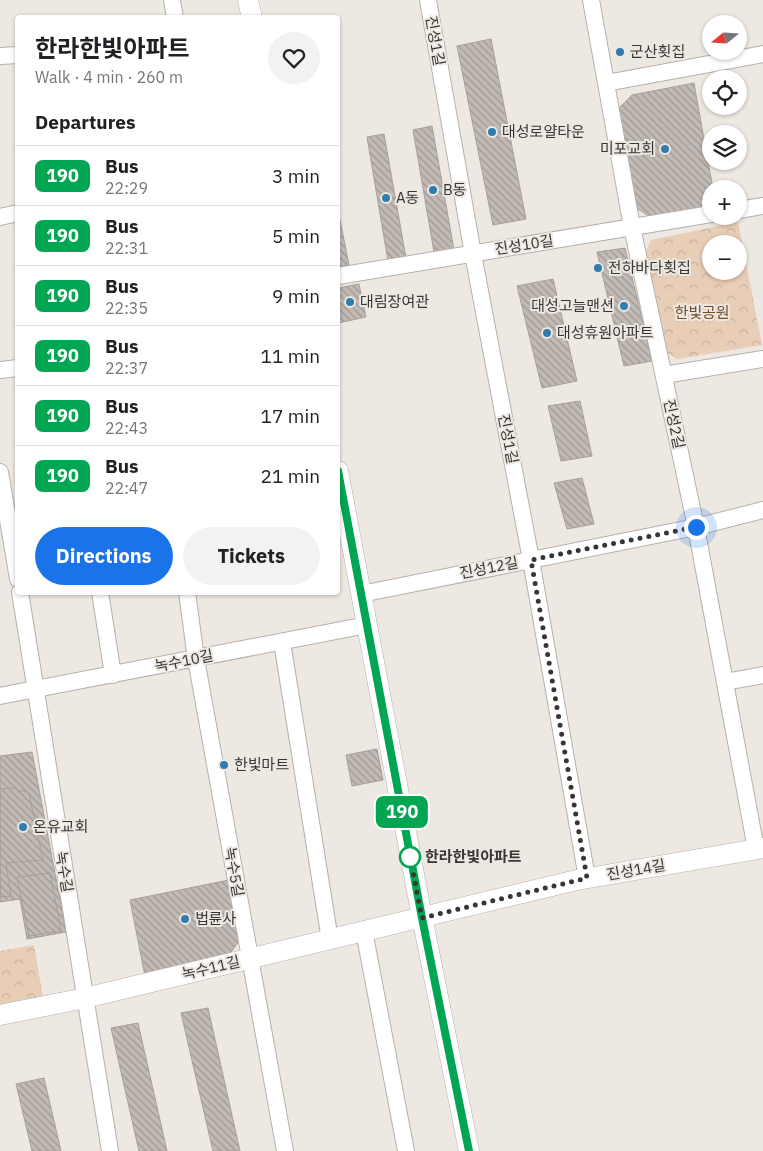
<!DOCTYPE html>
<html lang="en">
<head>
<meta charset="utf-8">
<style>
  body { margin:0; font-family:"IBM Plex Sans","Noto Sans KR",sans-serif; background:#f2f2f2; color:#202124; height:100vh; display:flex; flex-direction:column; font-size:19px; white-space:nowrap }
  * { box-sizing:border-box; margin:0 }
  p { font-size:16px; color:#757577 }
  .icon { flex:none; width:28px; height:28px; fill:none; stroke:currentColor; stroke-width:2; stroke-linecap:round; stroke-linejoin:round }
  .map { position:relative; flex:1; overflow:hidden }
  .sheet { position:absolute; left:15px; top:15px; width:325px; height:580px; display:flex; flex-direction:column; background:#fff; border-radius:5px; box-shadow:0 1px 4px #0004 }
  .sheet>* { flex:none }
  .badge { padding:0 10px; border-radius:8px; font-size:18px; line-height:32px }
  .needle { width:32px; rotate:252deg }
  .controls { position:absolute; left:702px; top:15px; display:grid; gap:10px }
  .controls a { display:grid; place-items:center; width:45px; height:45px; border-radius:50%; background:#fff; box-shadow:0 1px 4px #0004; font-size:25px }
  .you { position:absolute; width:25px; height:25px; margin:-12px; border:4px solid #fff; border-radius:50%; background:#1a73e8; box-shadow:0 0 0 8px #1a73e833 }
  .map>.badge { position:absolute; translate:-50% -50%; box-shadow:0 0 0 2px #fff }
  h2 { padding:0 20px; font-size:19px; line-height:45px }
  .round { display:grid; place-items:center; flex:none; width:52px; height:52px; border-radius:26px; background:#f2f2f2 }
  .summary { display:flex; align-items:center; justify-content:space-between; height:85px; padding:0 20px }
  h1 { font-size:24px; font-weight:700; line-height:38px }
  .primary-button { display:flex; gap:10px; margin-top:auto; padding:10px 20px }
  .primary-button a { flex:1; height:58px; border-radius:30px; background:#1a73e8; color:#fff; font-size:20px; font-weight:700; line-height:58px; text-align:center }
  .primary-button a+a { background:#f2f2f2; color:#202124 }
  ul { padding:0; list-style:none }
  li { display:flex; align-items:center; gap:15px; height:60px; padding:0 20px; border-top:1px solid #e0e0e0 }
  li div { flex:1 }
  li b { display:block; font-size:19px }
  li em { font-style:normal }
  li .badge { min-width:55px; font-weight:700; text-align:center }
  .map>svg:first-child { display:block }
</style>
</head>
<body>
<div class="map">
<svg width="763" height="1151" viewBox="0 0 763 1151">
  <defs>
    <pattern id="forest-crowns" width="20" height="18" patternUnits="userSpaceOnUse" patternTransform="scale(1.25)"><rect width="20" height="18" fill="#e8cdb7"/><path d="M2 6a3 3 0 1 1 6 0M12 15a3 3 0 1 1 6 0" fill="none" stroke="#c8b19e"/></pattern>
    <pattern id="building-back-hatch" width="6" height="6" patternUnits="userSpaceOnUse" patternTransform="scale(1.25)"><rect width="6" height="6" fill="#c1bab5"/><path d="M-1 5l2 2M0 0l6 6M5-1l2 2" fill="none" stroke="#9e9894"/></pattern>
  </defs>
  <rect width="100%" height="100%" fill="#eee8e2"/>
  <path fill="url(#forest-crowns)" fill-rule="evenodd" d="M738,222L762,345L677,359L668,353L645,254L651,240ZM711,244H739V271H711Z
    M34,945L43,998L0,1005V951Z"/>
  <path fill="url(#building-back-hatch)" stroke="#a69f9a" d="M491,39L526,219L493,225L457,46Z
    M694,83L713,189H711V209L654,219L636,208L618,109L632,95Z
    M432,126L454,250L434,252L413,130Z
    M384,134L406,258L388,261L367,137Z
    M338,210L349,265L338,267Z
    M625,248L652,361L624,366L597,252Z
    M553,279L577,381L542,388L517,286Z
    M359,284L366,317L338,323V288Z
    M580,401L592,456L561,461L548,406Z
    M582,478L594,524L567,529L554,483Z
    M377,749L383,780L352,786L346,755Z
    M32,752L66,932L27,939L20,899L0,902V756Z
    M16,788L18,791H24L29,793L43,860L6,863L11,896L0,897V789Z
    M50,873L61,931L29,936L17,877Z
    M229,880L241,938L227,958L145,976L130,900Z
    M208,1008L240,1151H213L181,1013Z
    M138,1023L167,1151H139L111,1028Z
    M44,1078L61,1151H32L16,1084Z"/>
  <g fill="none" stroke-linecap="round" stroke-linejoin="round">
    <g stroke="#b6b0aa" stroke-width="18">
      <path id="minor" d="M172,0L175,18
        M428,0L473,254L531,560L587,878
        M591,0L632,227L696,527L756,849
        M0,56L18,55
        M606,83L763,54
        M739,210L763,206
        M0,217L18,213
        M338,276L711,214
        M0,370L18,368
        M664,375L763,359
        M0,472L18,579
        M20,592L110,1151
        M100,592L113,675
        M187,592L196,659L285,1151
        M361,594L696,527L763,510
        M282,642L330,940
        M725,682L763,675
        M0,696L367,625
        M364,931L406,1151"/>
    </g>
    <g stroke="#b6b0aa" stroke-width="21">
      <path id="tertiary" d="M248,0L252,18
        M338,471L422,917L469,1151
        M0,1015L85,998L577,880L763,848"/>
    </g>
    <use href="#minor" stroke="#fff" stroke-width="16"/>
    <use href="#tertiary" stroke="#fff" stroke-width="20"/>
  </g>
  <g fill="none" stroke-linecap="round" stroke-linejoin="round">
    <g stroke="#fff" stroke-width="11">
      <path id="line" d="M338,471L422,918L469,1151"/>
    </g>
    <use href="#line" stroke="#00a651" stroke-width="8"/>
    <path stroke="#383634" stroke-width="5" stroke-dasharray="0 9" d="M410,857L422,918L587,878L531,560L696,527"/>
  </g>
  <g fill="#307caf" stroke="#eee8e2" stroke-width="2">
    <circle cx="620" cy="52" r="5"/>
    <circle cx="492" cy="132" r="5"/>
    <circle cx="665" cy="149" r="5"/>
    <circle cx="433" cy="190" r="5"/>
    <circle cx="386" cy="198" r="5"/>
    <circle cx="598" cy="268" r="5"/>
    <circle cx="350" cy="302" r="5"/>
    <circle cx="624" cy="306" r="5"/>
    <circle cx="547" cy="333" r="5"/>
    <circle cx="224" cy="765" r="5"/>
    <circle cx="23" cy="827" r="5"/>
    <circle cx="185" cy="919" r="5"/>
  </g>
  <circle fill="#fff" stroke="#00a651" stroke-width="2.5" cx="410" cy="857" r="10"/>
  <g text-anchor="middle" stroke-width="4" stroke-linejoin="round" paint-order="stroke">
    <g font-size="15" fill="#383634" stroke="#eee8e2">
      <text transform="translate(435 41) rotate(80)" y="5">진성1길</text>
      <text transform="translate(524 245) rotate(-9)" y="5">진성10길</text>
      <text transform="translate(674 424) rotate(78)" y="5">진성2길</text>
      <text transform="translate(508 439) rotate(79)" y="5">진성1길</text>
      <text transform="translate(489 568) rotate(-11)" y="5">진성12길</text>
      <text transform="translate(184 661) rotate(-11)" y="5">녹수10길</text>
      <text transform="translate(636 870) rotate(-10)" y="5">진성14길</text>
      <text transform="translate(64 872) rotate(81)" y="5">녹수길</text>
      <text transform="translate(234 872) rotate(80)" y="5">녹수5길</text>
      <text transform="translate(211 968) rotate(-13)" y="5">녹수11길</text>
    </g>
    <g font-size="15" fill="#383634" stroke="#eee8e2" text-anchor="start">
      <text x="630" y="57">군산횟집</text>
      <text x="502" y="137">대성로얄타운</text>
      <text x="655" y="154" text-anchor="end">미포교회</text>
      <text x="443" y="195">B동</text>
      <text x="396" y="203">A동</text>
      <text x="608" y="273">전하바다횟집</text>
      <text x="360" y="307">대림장여관</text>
      <text x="614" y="311" text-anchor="end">대성고늘맨션</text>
      <text x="557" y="338">대성휴원아파트</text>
      <text x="234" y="770">한빛마트</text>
      <text x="33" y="832">온유교회</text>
      <text x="195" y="924">법륜사</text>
    </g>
    <g font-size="15" fill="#764d28" stroke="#eee8e2">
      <text x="702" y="318">한빛공원</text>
    </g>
    <g font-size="15" font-weight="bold" fill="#383634" stroke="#eee8e2" text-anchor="start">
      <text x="425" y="862">한라한빛아파트</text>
    </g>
  </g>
</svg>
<div class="controls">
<a><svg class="needle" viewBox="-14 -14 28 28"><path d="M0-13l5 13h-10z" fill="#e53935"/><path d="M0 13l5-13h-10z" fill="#757577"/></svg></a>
<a><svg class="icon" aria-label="locate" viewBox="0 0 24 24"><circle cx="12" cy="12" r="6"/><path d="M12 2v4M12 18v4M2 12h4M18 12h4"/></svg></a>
<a><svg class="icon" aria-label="layers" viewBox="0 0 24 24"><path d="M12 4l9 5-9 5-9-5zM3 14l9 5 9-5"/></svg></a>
<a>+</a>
<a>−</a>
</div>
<div class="you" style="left:696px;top:527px"></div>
<b class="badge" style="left:402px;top:812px;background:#00a651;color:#fff">190</b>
<section class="sheet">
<div class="summary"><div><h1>한라한빛아파트</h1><p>Walk · 4 min · 260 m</p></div><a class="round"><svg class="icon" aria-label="heart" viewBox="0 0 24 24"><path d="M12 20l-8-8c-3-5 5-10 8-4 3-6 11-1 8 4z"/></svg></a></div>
<h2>Departures</h2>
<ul>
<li><span class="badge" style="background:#00a651;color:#fff">190</span><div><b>Bus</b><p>22:29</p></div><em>3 min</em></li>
<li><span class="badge" style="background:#00a651;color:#fff">190</span><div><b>Bus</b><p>22:31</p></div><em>5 min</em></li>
<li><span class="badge" style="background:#00a651;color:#fff">190</span><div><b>Bus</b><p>22:35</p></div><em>9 min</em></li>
<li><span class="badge" style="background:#00a651;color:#fff">190</span><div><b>Bus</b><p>22:37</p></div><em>11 min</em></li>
<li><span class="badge" style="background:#00a651;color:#fff">190</span><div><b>Bus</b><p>22:43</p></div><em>17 min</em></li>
<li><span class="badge" style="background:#00a651;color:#fff">190</span><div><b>Bus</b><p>22:47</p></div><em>21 min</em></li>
</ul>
<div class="primary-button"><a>Directions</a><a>Tickets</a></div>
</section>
</div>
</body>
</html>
